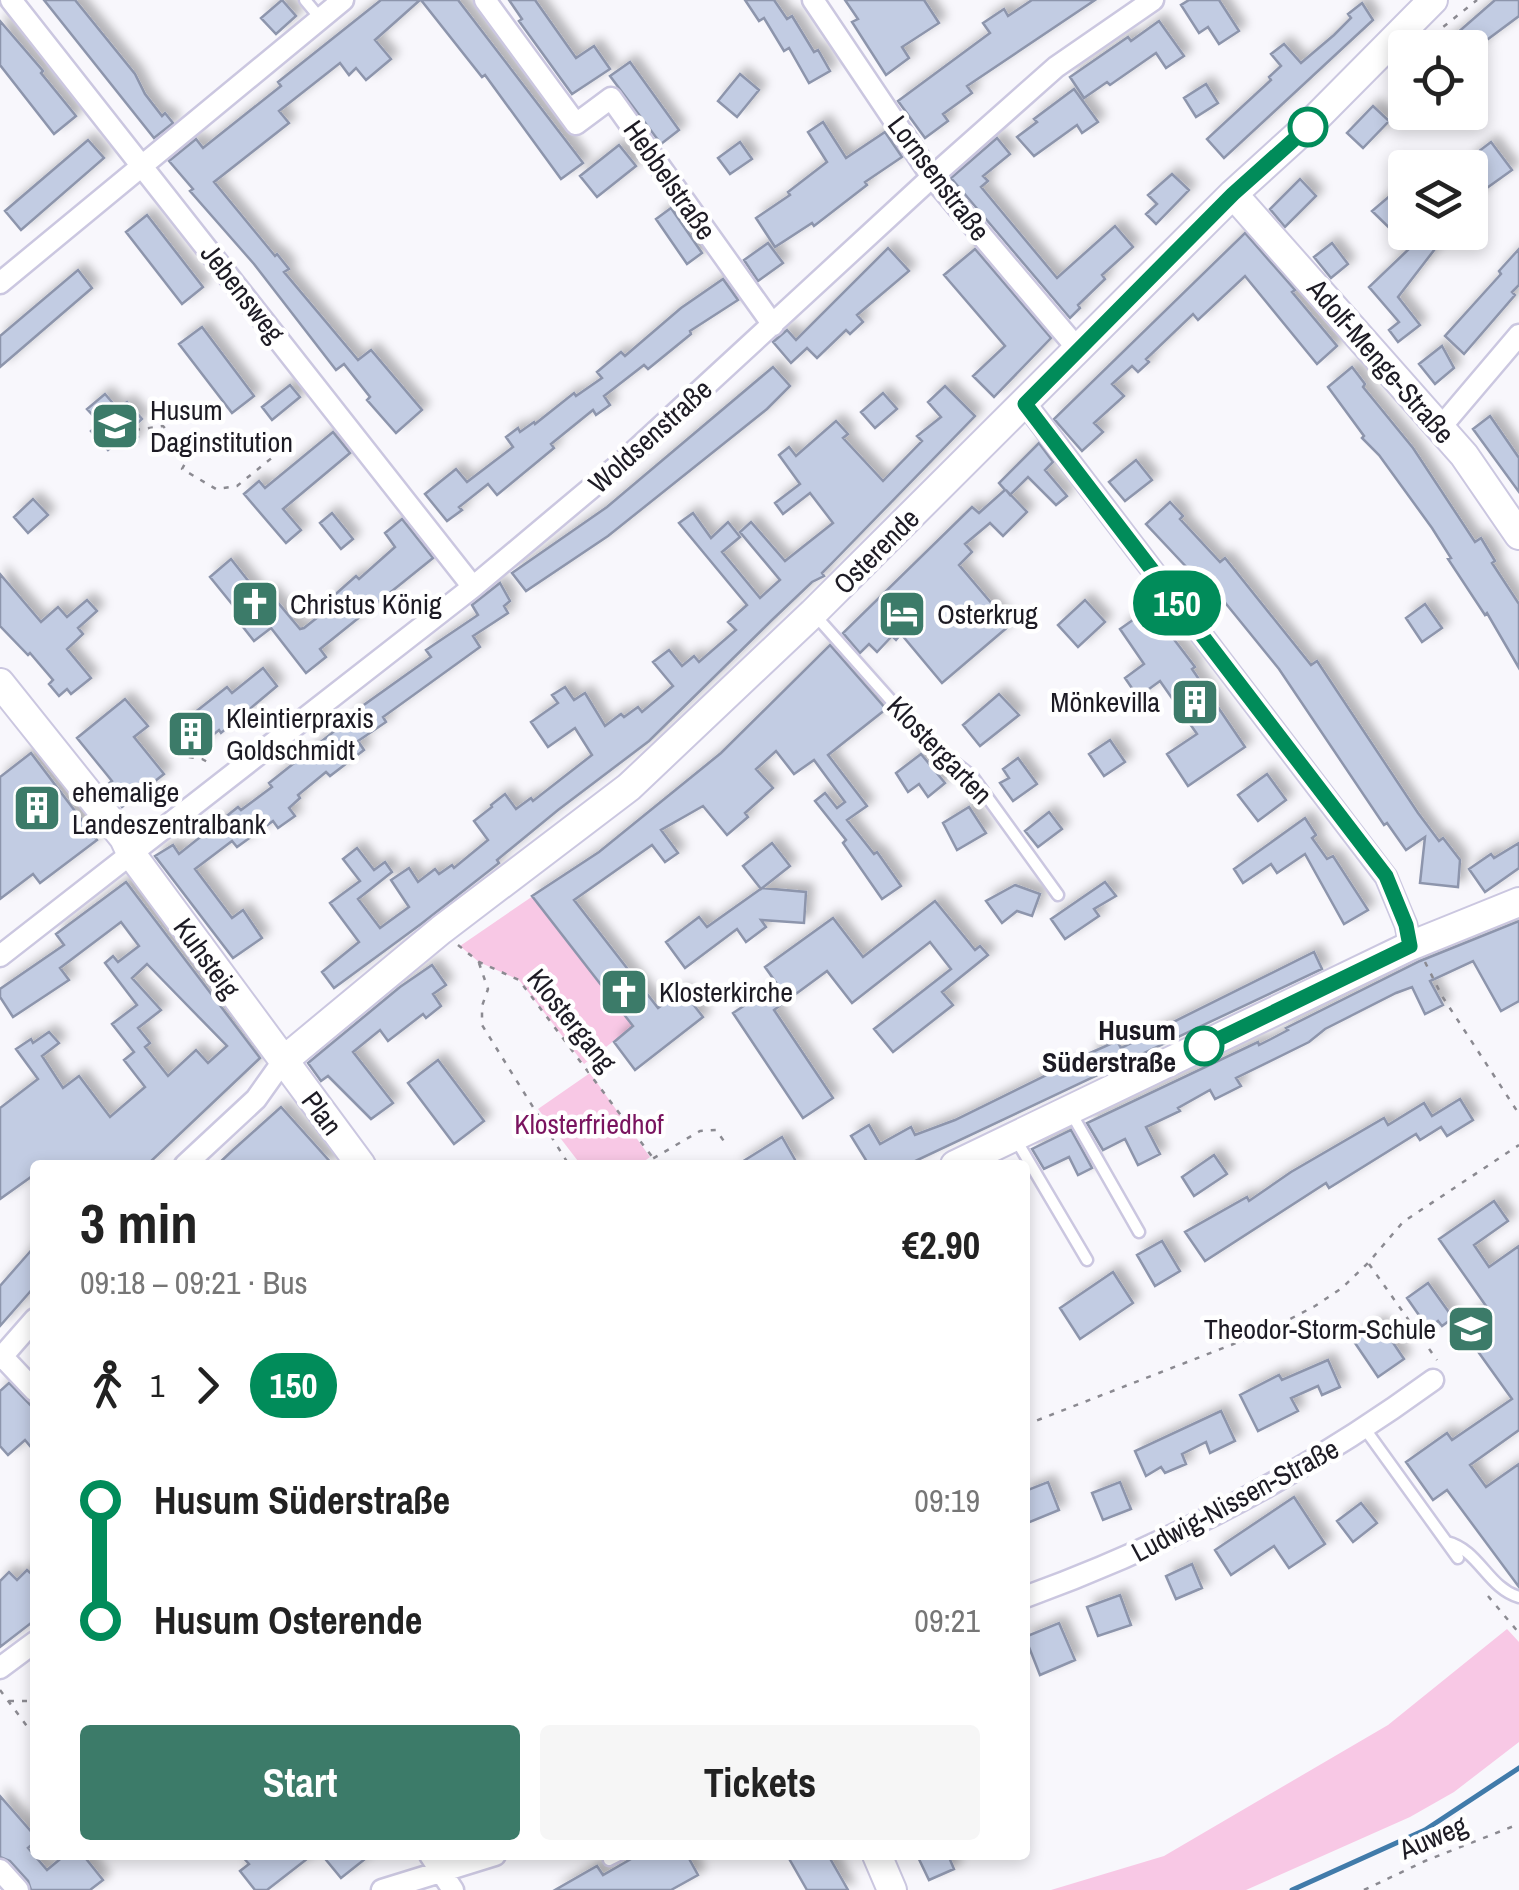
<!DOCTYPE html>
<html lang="en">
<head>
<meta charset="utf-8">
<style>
  body { margin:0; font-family:"Archivo Narrow",sans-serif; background:#f6f6f6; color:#222; height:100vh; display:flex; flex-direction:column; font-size:38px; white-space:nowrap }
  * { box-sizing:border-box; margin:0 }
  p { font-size:32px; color:#767676 }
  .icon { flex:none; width:55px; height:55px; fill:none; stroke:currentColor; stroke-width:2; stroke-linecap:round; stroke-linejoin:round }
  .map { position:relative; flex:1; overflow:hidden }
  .details { position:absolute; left:30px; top:1160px; width:1000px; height:700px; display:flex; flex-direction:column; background:#fff; border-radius:10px; box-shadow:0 5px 15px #0003 }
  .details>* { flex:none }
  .badge { padding:0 20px; border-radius:32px; font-size:35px; line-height:65px }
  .controls { position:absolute; left:1388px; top:30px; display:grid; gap:20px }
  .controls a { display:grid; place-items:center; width:100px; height:100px; border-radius:10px; background:#fff; box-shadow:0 5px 15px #0003; font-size:50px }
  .map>.badge { position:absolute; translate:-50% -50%; box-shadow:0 0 0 5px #fff }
  .legs { display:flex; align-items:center; gap:15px; height:110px; padding:0 50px; font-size:32px }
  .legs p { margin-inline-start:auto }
  .head { display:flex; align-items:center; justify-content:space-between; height:170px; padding:0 50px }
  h1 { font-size:55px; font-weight:700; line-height:75px }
  .button { display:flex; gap:20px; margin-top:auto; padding:20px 50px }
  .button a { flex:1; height:115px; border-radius:10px; background:#3c7b69; color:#fff; font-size:40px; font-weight:700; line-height:115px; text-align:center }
  .button a+a { background:#f6f6f6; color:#222 }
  ul { padding:0 50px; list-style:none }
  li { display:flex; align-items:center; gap:35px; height:120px; font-size:38px }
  li i { display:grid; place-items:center; width:15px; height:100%; margin:0 12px; background:currentColor }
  li i::after { content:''; width:25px; height:25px; margin:-12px; border:8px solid; border-radius:50%; background:#fff }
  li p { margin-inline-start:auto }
  li:first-child i { background:linear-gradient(#0000 50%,currentColor 0) }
  li:last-child i { background:linear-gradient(currentColor 50%,#0000 0) }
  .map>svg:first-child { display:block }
</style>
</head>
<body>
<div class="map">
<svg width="1519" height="1890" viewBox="0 0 1519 1890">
  <defs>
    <filter id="shadow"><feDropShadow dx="7" dy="-7" stdDeviation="5" flood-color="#0004"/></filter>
  </defs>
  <rect width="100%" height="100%" fill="#f8f7fc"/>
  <path fill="#f8c8e5" d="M533,896L633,1026L584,1064L519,980L479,962L460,946Z
    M590,1073L650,1157L639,1165H581L538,1109Z
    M1507,1629L1519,1642V1742L1454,1792L1410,1817L1246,1890H1051L1164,1856L1388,1725Z"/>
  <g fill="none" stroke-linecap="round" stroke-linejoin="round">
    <path stroke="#417baa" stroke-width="5" d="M1292,1890L1425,1830L1519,1768"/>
  </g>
  <path fill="#c2cce3" stroke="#8d95ac" stroke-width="2.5" fill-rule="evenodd" filter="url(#shadow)" d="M44,0H75L135,74L145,94L162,116L165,113L173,123L154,138Z
    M282,0L296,16L276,34L261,18Z
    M381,0H420L375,40L391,59L366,80L356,68L349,75L340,63L279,111L289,123L214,182L275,256L277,254L289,269L284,272L358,360L371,350L422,410L396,433L367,400L370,397L344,364L336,370L254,264L190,191L193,189L169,161L196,139L203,148L281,86L278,82Z
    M421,0H458L583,163L561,179L485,75L482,77Z
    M509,0H535L576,58L594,46L610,69L572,94L519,21L522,19Z
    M745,0H774L787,19L792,16L814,52L818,50L830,71L809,83L789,48L784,51L764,18L759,21Z
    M845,0H924L939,23L902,47L909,58L886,75L852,22L858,19Z
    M1032,0H1095L967,86L972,93L943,114L948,121L925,138L898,101L990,33L983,23L1004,9L1008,16Z
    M1189,0H1219L1239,31L1219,44L1208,27L1199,33L1181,5Z
    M1495,0H1519V16L1476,48H1440Z
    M1362,3L1373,20L1224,158L1207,139L1271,80L1269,77L1281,66L1271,54L1284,44L1301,63L1334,35L1351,18L1348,14Z
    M0,21L43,71L41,73L76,116L54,134L0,65Z
    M1159,21L1184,56L1166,68L1156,53L1110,85L1107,82L1084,98L1070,77L1128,37L1131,41Z
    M630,62L679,130L661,144L610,76Z
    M740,74L759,90L737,117L718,101Z
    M1206,84L1218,103L1196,117L1184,98Z
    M1074,89L1098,122L1082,133L1077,125L1034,156L1017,137L1037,122L1034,119Z
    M1373,106L1389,121L1363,148L1347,133Z
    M823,122L846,158L885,132L902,157L865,182L867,185L814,226L812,223L775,247L756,218L790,195L788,192L827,162L808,132Z
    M997,138L1010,154L983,176L988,181L981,187L1057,278L1115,226L1133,247L1102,275L1105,279L1078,305L1080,308L1070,318L951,178Z
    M88,140L104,158L21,230L5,211Z
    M740,142L752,159L730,174L718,158Z
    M1491,142L1512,170L1470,200V158Z
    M619,145L636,166L597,197L580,176Z
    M1172,174L1189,190L1156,224L1146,214L1157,204L1148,195Z
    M1300,179L1316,196L1285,227L1270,209Z
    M1405,183V232H1448L1398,297L1420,325L1398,342L1389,330L1399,322L1369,287L1410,248L1372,211Z
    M671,208L702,253L687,264L656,219Z
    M147,215L203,287L182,304L126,232Z
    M1245,233L1295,290L1292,292L1337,346L1317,364L1245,276L1198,320L1193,314L1146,359L1149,362L1138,372L1132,366L1112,384L1124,396L1094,423L1103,432L1082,451L1054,419Z
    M768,243L783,263L758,281L744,260Z
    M1332,243L1348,264L1331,278L1314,257Z
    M888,248L909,271L857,315L863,322L850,334L846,330L817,358L807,348L791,363L773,342L787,330L796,340Z
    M975,249L1051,338L994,397L973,376L1005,346L944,275Z
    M1519,249V285L1512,292L1515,295L1464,354L1445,336L1501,274L1499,271Z
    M78,270L92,288L0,367V336Z
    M723,279L738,300L690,331L691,334L648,369L644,365L604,396L610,405L596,415L593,410L551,444L554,448L497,495L488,484L459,507L462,510L447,521L425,494L456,469L467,482L513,447L506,437L518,428L520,432L534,422L535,424L574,393L576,396L602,378L597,372L621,352L625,356L681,308Z
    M202,327L254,396L232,413L179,344Z
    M1442,346L1454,368L1435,384L1419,364Z
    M773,367L790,386L767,409L608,536L526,591L512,573L607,507Z
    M1352,367L1365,384L1363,387L1413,448L1475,542L1481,538L1495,561L1492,563L1519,604V668L1487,613L1485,615L1448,559L1451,558L1432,528L1379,455L1362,438L1364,436L1328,387Z
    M290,385L300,397L272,420L262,407Z
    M945,386L975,416L833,562L822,573L824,576L812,582L772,620L649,741L558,810L497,860L499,863L421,924L334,988L322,972L359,942L330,903L360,881L343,859L357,848L374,870L385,862L392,872L358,899L380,928L409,907L391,880L409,868L418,882L435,869L439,874L452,865L454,868L488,840L474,821L492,807L491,805L505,794L516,809L531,798L533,801L592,755L575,728L548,747L531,722L558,703L552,695L565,687L574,700L585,693L605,726L621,714L624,717L638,707L642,712L673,686L653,662L669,650L682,666L694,656L699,662L736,630L728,622L747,605L679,523L693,513L711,538L728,522L740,537L722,552L760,598L780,580L740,532L751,522L785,561L833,523L810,493L783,514L775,503L800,484L779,455L789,447L796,456L836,421L848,434L843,438L883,481L922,441L917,436L941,417L928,402Z
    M883,393L897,409L875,428L861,412Z
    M105,394L118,409L127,402L142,419L131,429L138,437L127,447L121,439L108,450L91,431L100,423L87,409Z
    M1490,416L1519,458V492L1473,429Z
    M333,432L350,453L283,509L301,530L286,543L244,494L259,481L265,488Z
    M1039,443L1053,462L1045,470L1067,496L1056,505L1028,477L1010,495L1006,490L1027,512L1003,536L990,523L965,544L972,552L959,565L1010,625L942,683L901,634L896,640L892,636L877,652L869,644L860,653L843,633L972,507L979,513L1005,490L999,483Z
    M1136,460L1152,480L1125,501L1109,482Z
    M33,499L48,515L28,533L14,517Z
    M1170,502L1183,516L1180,519L1220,562L1225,558L1311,665L1317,661L1418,813L1439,841L1443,838L1460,860L1458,887L1420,883L1425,837L1406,850L1387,823L1384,825L1279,669L1197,568L1192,573L1146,524Z
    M332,513L353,539L341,549L320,523Z
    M402,519L433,558L320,649L326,657L306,673L271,628L254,641L236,618L240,614L210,577L231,559L261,597L269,592L300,629L304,628L333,605L329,600L356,576L359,579L395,547L385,533Z
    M0,574L41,622L58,607L67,617L87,600L97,611L78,628L83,634L67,649L91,678L71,694L67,689L59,696L49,684L53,680L30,653L28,655L0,626Z
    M500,583L510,601L504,606L508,613L473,636L480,647L383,717L386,722L358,741L364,750L330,776L326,772L298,795L300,798L289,808L295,816L278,828L273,821L237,847L232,841L195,869L232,918L243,910L262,938L233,958L155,856L173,845L179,854L238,807L241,810L272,787L269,783L356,714L354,712L431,657L426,650L478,615L472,605Z
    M1085,600L1105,622L1078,647L1058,625Z
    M1425,604L1442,628L1422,642L1406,618Z
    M1150,608L1195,667L1192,669L1245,747L1188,786L1167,754L1197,734L1160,681L1138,697L1125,678L1144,664L1120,629Z
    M830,645L886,709L828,755L867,806L847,820L874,854L877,852L901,886L882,899L843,843L846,840L815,801L825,793L837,808L845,802L814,760L794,774L776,751L756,769L773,788L745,813L748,817L727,835L703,806L661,830L678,853L665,862L652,845L574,900L658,1008L682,990L703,1017L635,1070L614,1042L633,1026L532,896L599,852L721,753Z
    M263,668L277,686L221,733L219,730L188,755L170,732L227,687L232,693Z
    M999,694L1019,715L980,746L963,725Z
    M125,699L148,726L134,737L164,774L122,807L106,786L112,781L77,738Z
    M1110,740L1125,762L1104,776L1089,754Z
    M31,753L97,840L40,883L33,874L0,899V777Z
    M921,754L945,783L928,797L919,784L908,792L896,773Z
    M1018,758L1037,784L1013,801L1000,783L1009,778L1003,769Z
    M1267,774L1286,800L1258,821L1238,795Z
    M969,807L986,833L957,850L943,823Z
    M1049,812L1062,829L1038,847L1025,831Z
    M1305,818L1316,835L1312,838L1327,859L1333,856L1368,910L1344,924L1305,854L1277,873L1271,864L1243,883L1234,869Z
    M772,843L790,866L761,889L743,866Z
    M1519,843V868L1485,892L1469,869L1491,854L1494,858Z
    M126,882L260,1058L147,1165H35V1174L0,1199V1108L38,1079L16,1049L31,1039L33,1043L49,1032L59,1043L42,1056L63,1088L79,1076L110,1117L145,1087L124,1060L134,1052L112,1024L137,1005L105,963L113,956L118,962L139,946L121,922L60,968L69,980L13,1017L0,997V989L64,945L56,934ZM147,964L227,1046L208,1063L196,1050L168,1076L145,1047L150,1043L138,1028L161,1010L132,978Z
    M1105,882L1116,896L1094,909L1099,916L1065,939L1051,919Z
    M1015,885L1040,894L1032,916L1017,911L1002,923L986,901Z
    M762,888L806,892L804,923L761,920L766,927L746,942L737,929L685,968L666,942L699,917L707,927Z
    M935,901L975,950L980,946L988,955L942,992L953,1005L893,1052L874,1029L951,969L930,942L852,1003L827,971L774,1010L833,1098L803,1118L733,1013L777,984L765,967L833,918L863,957Z
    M1519,921V1001L1501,1011L1473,961L1430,981L1443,1005L1425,1014L1412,987L1396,993L1325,1029L1309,1042L1236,1078L1241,1086L1215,1099L1210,1090L1178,1108L1180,1111L1146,1127L1160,1154L1138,1165L1125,1139L1103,1150L1087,1123L1258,1042L1259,1045L1271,1039L1288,1030L1286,1028L1420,961Z
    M1314,952L1322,969L907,1165H869L851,1136L869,1125L880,1144L911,1127L915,1135L955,1120L1067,1065L1070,1071L1093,1061L1090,1053L1117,1041L1121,1048Z
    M432,965L446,985L433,994L441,1006L426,1018L423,1014L388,1041L380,1030L353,1052L393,1103L371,1119L328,1076L321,1081L308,1063L400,987Z
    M438,1060L484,1121L454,1144L408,1083Z
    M1460,1099L1473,1120L1447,1136L1441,1127L1420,1140L1416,1134L1329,1188L1326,1183L1205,1261L1185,1232L1247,1197L1249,1201L1291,1172L1384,1118L1388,1125L1424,1103L1432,1116Z
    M281,1107L333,1165H217L233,1150Z
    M1071,1130L1092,1168L1078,1175L1069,1157L1044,1169L1032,1149Z
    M782,1137L798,1165H737Z
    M1214,1155L1227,1174L1194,1196L1182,1177Z
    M1494,1201L1508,1221L1474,1245L1489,1267L1519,1246V1430L1470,1465L1486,1487L1519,1464V1587L1447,1490L1433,1500L1406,1462L1447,1433L1452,1440L1512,1399L1459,1325L1486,1306L1439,1239Z
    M1162,1241L1180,1271L1155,1286L1137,1255Z
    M35,1246V1286L0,1326V1286Z
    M1113,1272L1133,1303L1080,1339L1060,1308Z
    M1428,1283L1453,1318L1442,1326L1438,1321L1428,1328L1407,1298Z
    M1379,1322L1404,1359L1378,1377L1353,1340Z
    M1328,1360L1340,1387L1322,1395L1318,1386L1291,1398L1298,1411L1258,1431L1240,1395L1279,1375L1282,1380Z
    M9,1383L35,1410V1452L25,1440L8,1455L0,1446V1391Z
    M1221,1411L1235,1441L1210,1453L1206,1442L1182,1454L1186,1464L1165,1473L1161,1467L1146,1476L1135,1451Z
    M1048,1482L1059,1510L1025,1524V1491Z
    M1120,1482L1131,1509L1103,1520L1092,1493Z
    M1294,1497L1325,1544L1289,1568L1274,1546L1231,1575L1215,1550Z
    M1361,1503L1377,1523L1353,1542L1337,1521Z
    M1192,1564L1202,1588L1176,1599L1166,1576Z
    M27,1570L35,1577V1620L0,1647V1581L9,1572L17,1580Z
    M1120,1595L1131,1625L1098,1636L1087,1607Z
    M1059,1623L1075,1660L1040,1675L1025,1637Z
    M0,1796L35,1836V1842L28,1848L47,1870L65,1855H83L103,1880L90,1890H31L28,1881L10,1861L0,1857Z
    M241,1855H312L267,1890H255L240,1871L249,1864Z
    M322,1855H370L341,1878Z
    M638,1855H687L698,1875L671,1890H555L597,1866L603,1875Z
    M787,1855H828L848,1890H807Z
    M917,1855H948L954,1869L929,1880Z"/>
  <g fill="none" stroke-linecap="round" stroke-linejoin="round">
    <g stroke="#cbc7e0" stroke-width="15">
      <path id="lane" d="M305,0L320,18
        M814,614L928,742L972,776L1058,895
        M1070,1111L1139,1232
        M1015,1138L1087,1260
        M1365,1429L1458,1558
        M1447,1542C1479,1550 1488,1588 1519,1597
        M609,1860L619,1855"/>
    </g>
    <g stroke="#cbc7e0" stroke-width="25">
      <path id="street" d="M11,0L473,587
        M485,0L576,124L611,98L773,325
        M813,0L932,177L1077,348
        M0,283L343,0
        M1025,403L1386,877L1406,925L1410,946
        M1440,428L1519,335
        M0,956L473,587L627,458L932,177L1056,67L1153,0
        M185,1165L256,1099L283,1061
        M2,1356L35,1391
        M0,1359L35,1319
        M1025,1597C1171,1544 1307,1472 1433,1380
        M0,1668L35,1642
        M430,1855L453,1890
        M0,1870L18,1890
        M382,1890L495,1855"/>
    </g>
    <g stroke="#cbc7e0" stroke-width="32">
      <path id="secondary" d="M1233,194L1464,455L1519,535
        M0,683L124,838L132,855L361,1165
        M283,1061L441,930L629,787L813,613L1233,194L1309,125L1433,0
        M955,1165L1410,946L1519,902
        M877,1855L892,1890"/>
    </g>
    <path stroke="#8b8a91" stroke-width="2.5" stroke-dasharray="5 8" stroke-linecap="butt" d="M1423,43L1477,0
      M135,430L163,426L189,456L182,469L216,489L237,486L289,444
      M181,747L188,757L202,759L213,765
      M458,945L479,962L519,980L653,1158
      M1425,962L1442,996L1519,1114
      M479,963L488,989L482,1006V1025L569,1165
      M642,1165L700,1131L716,1130L726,1144
      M1369,1264L1437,1360
      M1025,1425L1267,1331L1315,1306L1342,1288L1368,1263L1403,1222L1519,1145
      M1488,1596L1519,1633
      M0,1690L35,1737
      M9,1701H35
      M1364,1890L1425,1861L1519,1824"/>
    <use href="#lane" stroke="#fff" stroke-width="10"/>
    <use href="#street" stroke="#fff" stroke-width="20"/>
    <use href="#secondary" stroke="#fff" stroke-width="28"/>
  </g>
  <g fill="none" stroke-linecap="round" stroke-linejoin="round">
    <g stroke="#fff" stroke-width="22">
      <path id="line-1" d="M1204,1046L1410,946L1406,925L1386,876L1025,404L1233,194L1308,127"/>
    </g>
    <use href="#line-1" stroke="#018c5a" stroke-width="15"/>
  </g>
  <defs>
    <g id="school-square" transform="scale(2.5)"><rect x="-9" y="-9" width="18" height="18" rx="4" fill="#3c7b69" stroke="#fff"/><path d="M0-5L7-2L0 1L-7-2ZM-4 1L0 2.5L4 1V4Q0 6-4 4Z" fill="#fff"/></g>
    <g id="church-square" transform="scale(2.5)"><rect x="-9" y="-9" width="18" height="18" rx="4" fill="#3c7b69" stroke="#fff"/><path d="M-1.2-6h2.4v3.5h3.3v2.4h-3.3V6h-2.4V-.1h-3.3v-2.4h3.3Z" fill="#fff"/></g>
    <g id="hotel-square" transform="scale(2.5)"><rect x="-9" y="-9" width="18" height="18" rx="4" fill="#3c7b69" stroke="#fff"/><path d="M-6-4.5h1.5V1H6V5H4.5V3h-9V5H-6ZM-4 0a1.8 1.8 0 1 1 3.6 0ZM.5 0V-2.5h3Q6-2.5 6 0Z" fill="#fff"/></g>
    <g id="building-square" transform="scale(2.5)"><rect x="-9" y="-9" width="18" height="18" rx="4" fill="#3c7b69" stroke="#fff"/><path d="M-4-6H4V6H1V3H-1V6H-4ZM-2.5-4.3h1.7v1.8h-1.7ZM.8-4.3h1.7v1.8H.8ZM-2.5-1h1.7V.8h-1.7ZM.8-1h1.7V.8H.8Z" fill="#fff"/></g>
  </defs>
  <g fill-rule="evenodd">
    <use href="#school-square" x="115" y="426"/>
    <use href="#church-square" x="255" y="604"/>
    <use href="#hotel-square" x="902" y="614"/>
    <use href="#building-square" x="1195" y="702"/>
    <use href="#building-square" x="191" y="734"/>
    <use href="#building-square" x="37" y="808"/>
    <use href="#church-square" x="624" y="992"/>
    <use href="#school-square" x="1471" y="1329"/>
  </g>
  <g fill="#fff" stroke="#018c5a" stroke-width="5">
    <circle cx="1308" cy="127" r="18"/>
    <circle cx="1204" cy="1046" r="18"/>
  </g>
  <g text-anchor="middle" stroke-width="9" stroke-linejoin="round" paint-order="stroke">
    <g font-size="28" fill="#1d1b24" stroke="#fff">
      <text transform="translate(939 178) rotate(53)" y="10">Lornsenstraße</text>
      <text transform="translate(670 180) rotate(55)" y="10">Hebbelstraße</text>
      <text transform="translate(243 293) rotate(52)" y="10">Jebensweg</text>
      <text transform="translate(1381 361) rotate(49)" y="10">Adolf-Menge-Straße</text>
      <text transform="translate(650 436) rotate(-42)" y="10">Woldsenstraße</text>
      <text transform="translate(876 551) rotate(-45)" y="10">Osterende</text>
      <text transform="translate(940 750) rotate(46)" y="10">Klostergarten</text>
      <text transform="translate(207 958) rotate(54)" y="10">Kuhsteig</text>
      <text transform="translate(572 1020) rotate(51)" y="10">Klostergang</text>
      <text transform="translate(322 1113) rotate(53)" y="10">Plan</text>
      <text transform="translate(1235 1500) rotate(-28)" y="10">Ludwig-Nissen-Straße</text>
      <text transform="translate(1433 1837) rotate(-23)" y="10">Auweg</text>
    </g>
    <g font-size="28" fill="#1d1b24" stroke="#fff" text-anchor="start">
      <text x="150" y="420">Husum<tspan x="150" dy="32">Daginstitution</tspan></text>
      <text x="290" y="614">Christus König</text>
      <text x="937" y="624">Osterkrug</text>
      <text x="1160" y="712" text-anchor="end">Mönkevilla</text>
      <text x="226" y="728">Kleintierpraxis<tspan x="226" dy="32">Goldschmidt</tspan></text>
      <text x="72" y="802">ehemalige<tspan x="72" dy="32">Landeszentralbank</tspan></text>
      <text x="659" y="1002">Klosterkirche</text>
      <text x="1436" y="1339" text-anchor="end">Theodor-Storm-Schule</text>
    </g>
    <g font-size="28" font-weight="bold" fill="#1d1b24" stroke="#fff" text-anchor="end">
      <text x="1176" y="1040">Husum<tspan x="1176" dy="32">Süderstraße</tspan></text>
    </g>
    <g font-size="28" fill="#7a145f" stroke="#fff">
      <text x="589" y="1134">Klosterfriedhof</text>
    </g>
  </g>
</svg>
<div class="controls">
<a><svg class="icon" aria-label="locate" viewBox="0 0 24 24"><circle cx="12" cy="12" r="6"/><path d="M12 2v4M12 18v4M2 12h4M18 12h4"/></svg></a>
<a><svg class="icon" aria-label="layers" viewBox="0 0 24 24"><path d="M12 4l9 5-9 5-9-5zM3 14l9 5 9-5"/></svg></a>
</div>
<b class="badge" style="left:1177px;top:603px;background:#018c5a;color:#fff">150</b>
<section class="details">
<div class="head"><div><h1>3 min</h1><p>09:18 – 09:21 · Bus</p></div><b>€2.90</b></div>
<div class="legs"><svg class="icon" aria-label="walk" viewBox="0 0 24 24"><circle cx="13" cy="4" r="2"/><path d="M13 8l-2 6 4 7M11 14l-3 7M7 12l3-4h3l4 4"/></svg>1<svg class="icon" aria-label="forward" viewBox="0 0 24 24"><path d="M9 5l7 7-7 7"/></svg><b class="badge" style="background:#018c5a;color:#fff">150</b></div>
<ul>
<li><i style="color:#018c5a"></i><b>Husum Süderstraße</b><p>09:19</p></li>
<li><i style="color:#018c5a"></i><b>Husum Osterende</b><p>09:21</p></li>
</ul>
<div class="button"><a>Start</a><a>Tickets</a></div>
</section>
</div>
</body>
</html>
